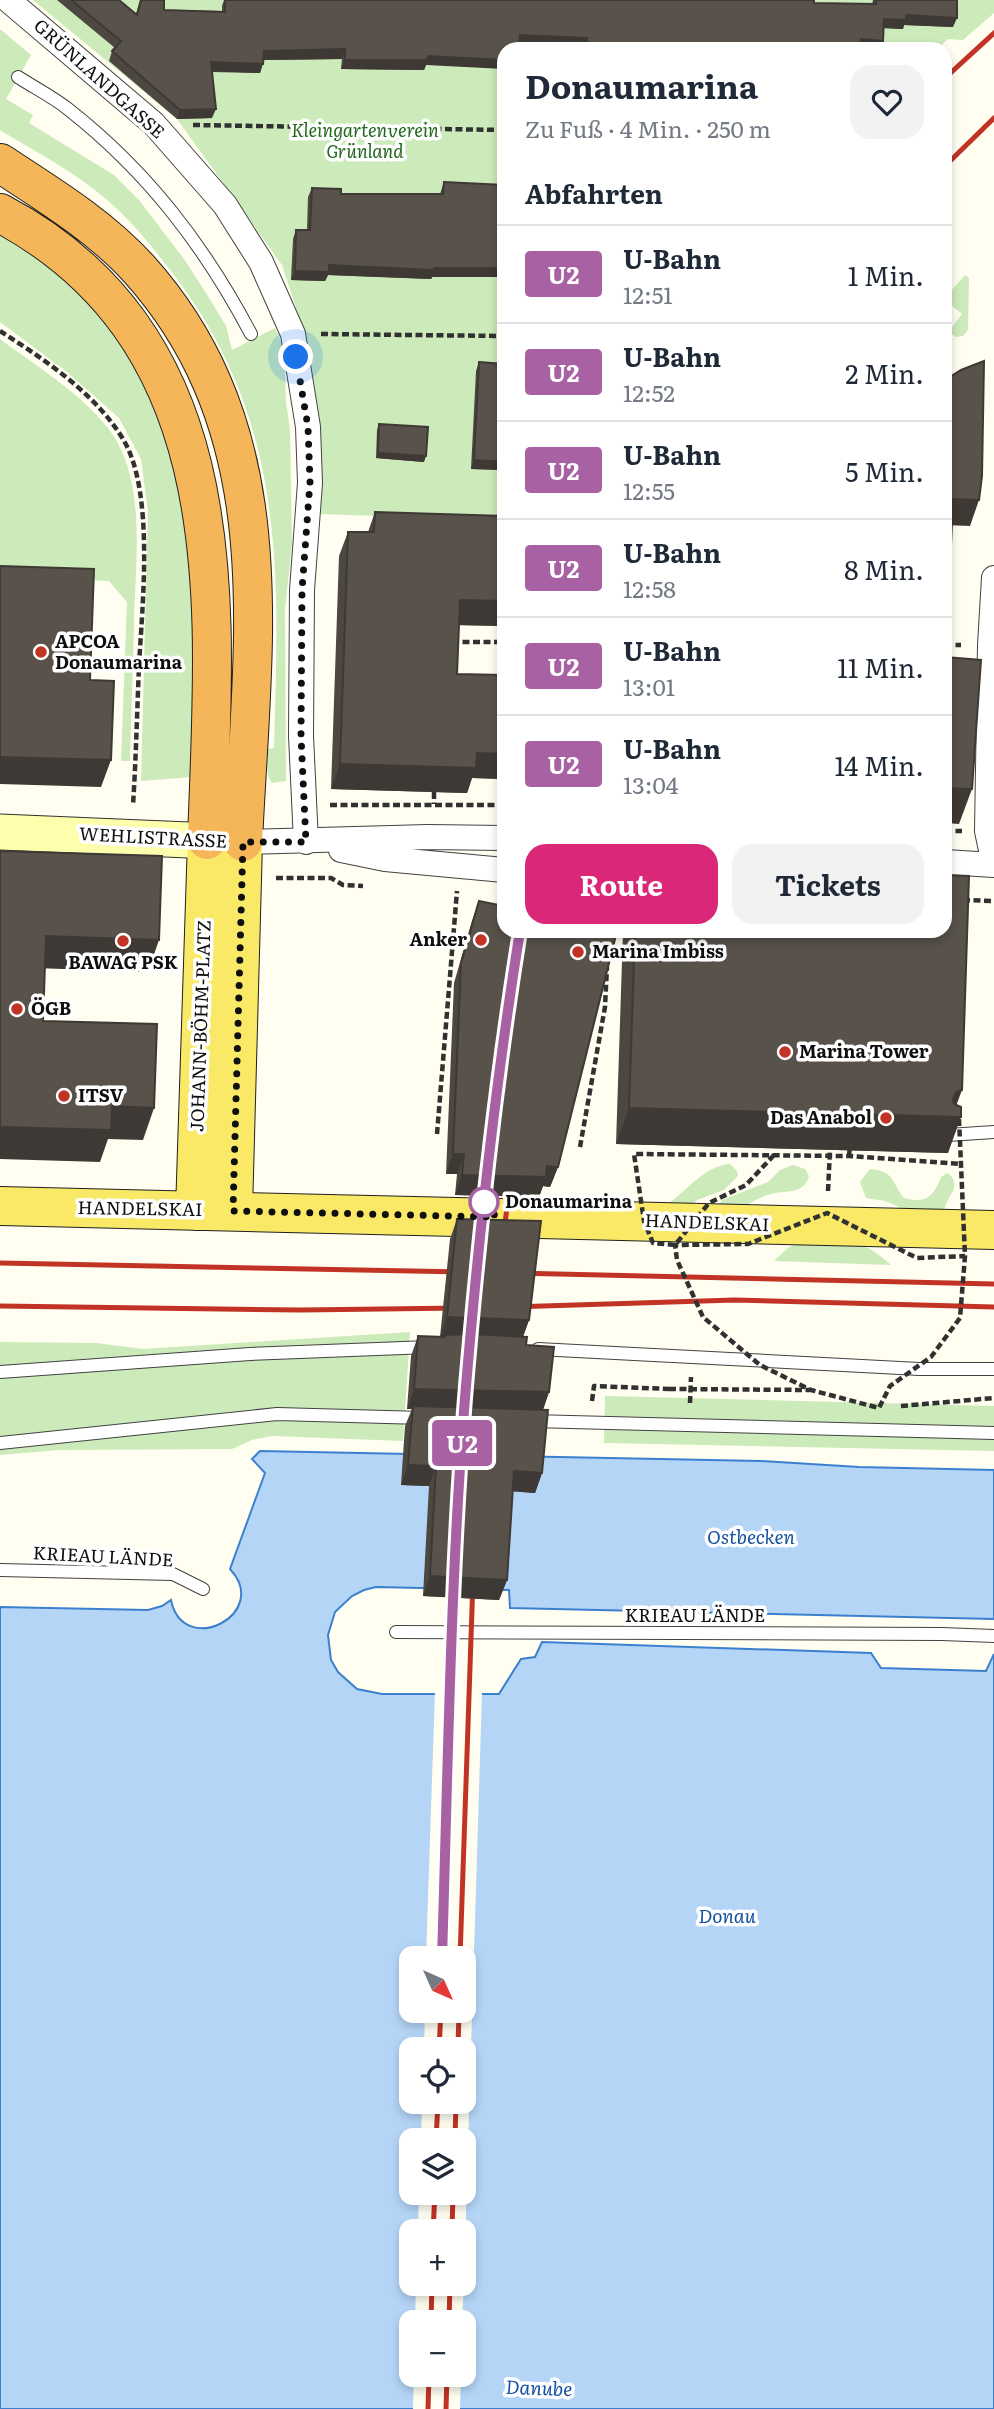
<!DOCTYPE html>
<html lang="de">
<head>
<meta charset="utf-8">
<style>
  body { margin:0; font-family:Literata,serif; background:#f2f2f3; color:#1f2937; height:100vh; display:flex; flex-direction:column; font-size:26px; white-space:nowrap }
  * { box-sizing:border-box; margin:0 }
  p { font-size:23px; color:#747a83 }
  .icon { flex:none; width:38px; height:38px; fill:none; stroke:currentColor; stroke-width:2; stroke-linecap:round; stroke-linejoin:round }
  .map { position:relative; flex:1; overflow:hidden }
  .side { position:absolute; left:497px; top:42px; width:455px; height:896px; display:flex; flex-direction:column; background:#fff; border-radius:21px; box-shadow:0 4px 10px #0003 }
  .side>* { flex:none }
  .badge { padding:0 14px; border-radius:5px; font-size:24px; line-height:46px }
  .needle { width:46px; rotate:135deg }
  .tools { position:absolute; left:399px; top:1946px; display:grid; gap:14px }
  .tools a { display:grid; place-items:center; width:77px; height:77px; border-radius:14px; background:#fff; box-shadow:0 4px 10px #0003; font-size:35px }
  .you { position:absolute; width:35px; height:35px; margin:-18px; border:5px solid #fff; border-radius:50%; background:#1a73e8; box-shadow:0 0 0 10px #1a73e833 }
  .map>.badge { position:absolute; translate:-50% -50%; box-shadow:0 0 0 4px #fff }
  h2 { padding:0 28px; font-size:26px; line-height:63px }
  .round { display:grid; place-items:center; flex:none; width:74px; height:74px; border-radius:21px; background:#f2f2f3 }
  .head { display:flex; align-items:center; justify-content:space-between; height:119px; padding:0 28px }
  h1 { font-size:33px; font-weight:700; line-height:52px }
  .primary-button { display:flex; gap:14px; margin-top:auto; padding:14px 28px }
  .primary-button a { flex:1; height:80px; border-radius:21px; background:#db2777; color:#fff; font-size:28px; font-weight:700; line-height:80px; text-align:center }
  .primary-button a+a { background:#f2f2f3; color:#1f2937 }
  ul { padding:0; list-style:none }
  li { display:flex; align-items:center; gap:21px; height:98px; padding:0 28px; border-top:2px solid #e0e1e3 }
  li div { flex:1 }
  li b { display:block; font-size:26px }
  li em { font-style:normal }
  li .badge { min-width:77px; font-weight:700; text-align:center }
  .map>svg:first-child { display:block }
</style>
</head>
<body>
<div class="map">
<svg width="994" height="2409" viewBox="0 0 994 2409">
  <rect width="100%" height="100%" fill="#fffef1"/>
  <path fill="#cceaba" d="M33,0H994V13L963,40L948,39L937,49H504V520L318,514L301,323L282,265L177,119Z
    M0,29L31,55L6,99L33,115L29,123L114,175L139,200L184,259L206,293L226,326L232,350L275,328L284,348L286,402L290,430L292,544L285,610L286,781L272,783C265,774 268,760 268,749L274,748C279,572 287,424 174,275C153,248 133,222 107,200C75,172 36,152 0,130Z
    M0,233L79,290L140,368L172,451L193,568L192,777L141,781L148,512L141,459L119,418L67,372L0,322Z
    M965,275L969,278L968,330L963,336L956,337L948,332L962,314L945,300V290L949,293Z
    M0,339C37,367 77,390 107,427C148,477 135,562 134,623C133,669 131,715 130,761H121L127,602L109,581L0,576Z
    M730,1164L737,1171L738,1176L724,1190L697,1200L685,1211L669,1203C689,1189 704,1166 730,1164Z
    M793,1165L805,1169L809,1176C804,1195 785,1190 771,1194C758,1197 747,1205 736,1212L718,1206L722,1200L768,1182L780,1170Z
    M870,1169C894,1171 891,1181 904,1198C925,1204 934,1197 941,1177L947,1173C966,1186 943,1198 944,1214C945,1225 950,1237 952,1248C931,1252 931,1228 917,1218C909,1212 897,1205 887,1202C881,1199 873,1200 866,1198L860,1182Z
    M811,1238C850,1241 861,1238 891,1265L774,1261L789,1247Z
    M410,1332L403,1441L272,1436L252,1440L232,1449L59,1450L0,1455V1342L96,1343L143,1349Z
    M605,1396L994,1406V1451L604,1443Z"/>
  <path fill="#b5d5f7" stroke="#3b80ce" stroke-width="2" fill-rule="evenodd" d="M260,1451L760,1461L859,1467L994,1470V1619L510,1608L509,1590L376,1587L364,1590L352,1596L335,1612L328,1635L331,1660L338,1672L357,1689L382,1694H499L521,1659L535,1657L542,1642L871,1653L881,1668L986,1671L994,1654V2409H0V1607L148,1610L162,1606L171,1600C183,1659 272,1614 230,1569L265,1473L252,1459ZM411,1958H464V2011H411ZM411,2049H464V2102H411ZM411,2140H464V2193H411ZM411,2231H464V2284H411ZM411,2322H464V2375H411Z"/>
  <path fill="#fffef1" d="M482,1690V1692L464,2277V2231H418L419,2193H464V2140H421L422,2102H464V2049H424L425,2011H464V1958H426L435,1691Z
    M416,2284H464L462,2322H415Z
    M414,2375H461L460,2409H413Z"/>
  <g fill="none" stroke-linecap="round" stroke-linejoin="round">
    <g stroke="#424242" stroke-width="14">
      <path id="lane" d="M18,77C35,88 53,97 68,109C147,171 204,245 251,334
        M948,1135L994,1132
        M538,1349L919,1369H994
        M0,1372L250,1354L429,1347
        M532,1421L994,1433
        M0,1443L277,1414L423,1418
        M0,1570L173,1574L203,1589
        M396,1632L942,1634L994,1636"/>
    </g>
    <g stroke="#424242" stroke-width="26">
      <path id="street" d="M8,0L154,124L225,205L261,262L293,334L308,427L310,483L302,590L301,736L306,842
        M994,578L990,645L987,831L994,864
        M243,842L428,837L504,838
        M341,850L385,859L504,870
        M945,862L994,865"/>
    </g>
    <g stroke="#313131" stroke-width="37">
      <path id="secondary" d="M0,832L236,842"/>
    </g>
    <g stroke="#202020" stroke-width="40">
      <path id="primary" d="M0,1206L994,1230
        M195,1211L207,840
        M233,1211L243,842"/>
    </g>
    <g stroke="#202020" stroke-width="40">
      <path id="highway" d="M0,163C49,195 100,226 139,269C287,434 252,640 243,842
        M0,213C242,342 215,607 207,840"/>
    </g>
    <path stroke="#313131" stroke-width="4.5" stroke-dasharray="7 3.5" stroke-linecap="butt" d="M193,125L504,130
      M0,331C45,360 95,393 123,439C155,492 142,606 139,666C137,713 136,759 133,805
      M321,334L504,336
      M452,642H504
      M945,645H961
      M434,792V804
      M330,805H504
      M945,831H962
      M276,878H331L343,885L363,886
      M963,900L994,901
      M437,1134L457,891
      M580,1147L605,1007L607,967
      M849,1156L850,1146
      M828,1191L830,1150
      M592,1401L594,1386L669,1389
      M690,1403L691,1377
      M901,1406L994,1398"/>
    <use href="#lane" stroke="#fff" stroke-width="12"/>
    <use href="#street" stroke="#fff" stroke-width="24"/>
    <use href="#secondary" stroke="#fdffac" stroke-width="35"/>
    <use href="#primary" stroke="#f9e967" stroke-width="38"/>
    <use href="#highway" stroke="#f5b559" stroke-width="38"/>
    <path stroke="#c13325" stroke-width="5" d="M945,78L994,33
      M945,166L994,118
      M480,1238L487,1176
      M503,1239L511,1176
      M0,1263L465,1272
      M514,1273L994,1284
      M0,1306L301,1310L462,1308
      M511,1307L735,1300L994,1307
      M442,1958L455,1577
      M460,1958L473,1580
      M439,2049L441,2011
      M458,2049L459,2011
      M436,2140L438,2102
      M455,2140L456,2102
      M433,2231L435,2193
      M452,2231L453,2193
      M431,2322L432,2284
      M449,2322L450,2284
      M428,2409L429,2375
      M446,2409L447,2375"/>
    <path stroke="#313131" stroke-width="4.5" stroke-dasharray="7 3.5" stroke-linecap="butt" d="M959,1119L965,1256L960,1318L931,1357L890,1386L879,1408L811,1390L760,1365L703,1317L677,1260L675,1245L748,1244L827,1213L917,1258L965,1256
      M774,1155L746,1185L709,1203L675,1245L653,1243L644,1221L634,1154L849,1156L960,1164
      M669,1389L810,1390"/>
  </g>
  <path fill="#4c4740" d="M57,0H119L136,14L140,0H164V10L222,11V6L224,0H814V3L872,4L873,0H957L953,27L904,25L903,29L884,28L883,41L880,49H583V47L519,45L426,65L424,70L341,69L342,59L263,60L260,73L212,72V118L177,119L109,61L112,51L115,48Z
    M444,182L504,185L431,279L328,275L325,281L291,280L293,239L296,230H307L308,197L312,188L341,194H440Z
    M479,362L504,470L471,469L476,371Z
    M379,424L424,462L376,458L377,430Z
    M375,512L504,626L459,625L457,674L504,675V779L472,778L467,793L331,789L339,556L348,532H368Z
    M479,901L558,1167L550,1187L543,1186L539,1197L455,1195L457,1174H446L454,983L472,921Z
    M623,931H945L956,1105L948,1153L616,1144Z
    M457,1219L529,1320L523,1337L549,1392L543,1410L542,1473L535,1493L512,1491L507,1580L499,1600L423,1596L429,1486L401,1485L405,1426L412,1409H407L411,1356L418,1336L440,1337L450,1239Z"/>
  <path fill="#3e3934" d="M906,15L957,18L953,27L904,25L903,29L881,28L884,19Z
    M520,35L587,38L583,47L516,45Z
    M861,39L883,41L880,49L858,48Z
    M345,49L342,59L260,60L264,51Z
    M428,56L504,60V69L426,65L424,70L341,69L345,60Z
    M211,62L263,64L260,73L208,71Z
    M216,109L212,118L177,119L180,110Z
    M329,265L504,268V277H432L431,279L328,275L325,281L291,280L295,271Z
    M378,453L426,456L424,462L376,458Z
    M474,460L504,462V470L471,469Z
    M953,499L979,500L970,526L945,525Z
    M460,600L504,601V626L451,625Z
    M477,753L504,754V779L472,778L467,793L331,789L340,764Z
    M0,757L111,760L101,787L0,784Z
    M945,788L972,789L959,824L945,823Z
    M46,936L159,940L148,972L35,968Z
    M962,1090L952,1117H961L948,1153L616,1144L629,1108L953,1099L956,1092Z
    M112,1106L154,1108L143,1140L108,1139L100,1162L0,1159V1127Z
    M453,1154H464L457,1174H446Z
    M547,1166L558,1167L550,1187L543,1186L539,1197L455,1195L462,1175Z
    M447,1317L529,1320L522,1339L440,1337Z
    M414,1389L549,1392L542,1412L407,1409Z
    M408,1465L436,1466L429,1486L401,1485Z
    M514,1471L542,1473L535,1493L507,1491Z
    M430,1576L507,1580L499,1600L423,1596Z"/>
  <path fill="#58524b" stroke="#3e3934" stroke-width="2" d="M71,0H119L137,15L141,0H164V10L225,12V0H814V3L876,4V0H957V18L906,15V20L884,19L883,41L861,39L860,49H586L587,38L520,35L519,49H504V60L428,56L427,60H345V49L264,51L263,64L211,62L216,109L180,110L112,51L121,41Z
    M444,182L504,185V268H434V270L329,265V272L295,271L296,230H310L312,188L341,189V194H443Z
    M984,361L982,476L979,500L953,499L948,613H945V380L961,370Z
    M479,362L504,364V462L474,460Z
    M379,424L428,427L426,456L378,453Z
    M375,512L504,516V601L460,600L457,674L504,675V754L477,753L476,768L340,764L348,532H374Z
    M0,566L94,569L90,680L114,681L111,760L0,757Z
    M945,657L981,660L972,789L945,788Z
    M0,851L162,856L159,940L46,936L43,1021L157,1024L154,1108L112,1106L111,1130L0,1127Z
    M945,875L969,876L962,1090L956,1092L953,1099L954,1104L961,1107V1117L629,1108L635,931H945Z
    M479,901L504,906V931H617L558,1167L547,1166L546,1177L462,1175L464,1154H453L461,963Z
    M457,1219L541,1221L529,1320L447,1317Z
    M471,1334L527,1337L526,1345L554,1347L549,1392L414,1389L418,1336L445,1337V1335Z
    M413,1406L548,1410L542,1473L514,1471L507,1580L430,1576L436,1466L408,1465Z"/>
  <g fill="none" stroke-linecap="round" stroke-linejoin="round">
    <g stroke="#fff" stroke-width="16">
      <path id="line" d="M442,1958C448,1772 450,1584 465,1398C478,1242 495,1086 520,931"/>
    </g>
    <use href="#line" stroke="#a862a4" stroke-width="10"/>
    <path stroke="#0f0f0f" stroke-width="7" stroke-dasharray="0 12.6" d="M296,357L308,427L310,482L302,590L301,736L306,842H243L233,1211L496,1217L484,1202"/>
  </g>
  <g fill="#c13325" stroke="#fff" stroke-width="2.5">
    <circle cx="41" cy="652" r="7"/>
    <circle cx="481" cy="940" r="7"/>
    <circle cx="123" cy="941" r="7"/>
    <circle cx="578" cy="952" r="7"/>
    <circle cx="17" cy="1009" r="7"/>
    <circle cx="785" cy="1052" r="7"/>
    <circle cx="64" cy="1096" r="7"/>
    <circle cx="886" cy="1118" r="7"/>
  </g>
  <circle fill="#fff" stroke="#a862a4" stroke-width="3.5" cx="484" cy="1202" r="14"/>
  <g text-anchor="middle" stroke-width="7" stroke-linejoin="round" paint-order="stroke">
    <g font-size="18" fill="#0f0f0f" stroke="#fff">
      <text transform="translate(99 79) rotate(42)" y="6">GRÜNLANDGASSE</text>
      <text transform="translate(153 838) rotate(3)" y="6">WEHLISTRASSE</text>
      <text transform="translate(201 1026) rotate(-88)" y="6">JOHANN-BÖHM-PLATZ</text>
      <text transform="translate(140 1209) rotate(1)" y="6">HANDELSKAI</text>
      <text transform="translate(707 1223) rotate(2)" y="6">HANDELSKAI</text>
      <text transform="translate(103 1557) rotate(3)" y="6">KRIEAU LÄNDE</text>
      <text x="695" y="1622">KRIEAU LÄNDE</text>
    </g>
    <g font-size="18" font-style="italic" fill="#23681e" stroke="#fff">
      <text x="365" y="137">Kleingartenverein<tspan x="365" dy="21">Grünland</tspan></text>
    </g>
    <g font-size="18" font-weight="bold" fill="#0f0f0f" stroke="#fff" text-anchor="start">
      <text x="55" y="648">APCOA<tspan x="55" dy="21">Donaumarina</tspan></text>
      <text x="467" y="946" text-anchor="end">Anker</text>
      <text x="592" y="958">Marina Imbiss</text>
      <text x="123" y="969" text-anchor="middle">BAWAG PSK</text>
      <text x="31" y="1015">ÖGB</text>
      <text x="799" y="1058">Marina Tower</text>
      <text x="78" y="1102">ITSV</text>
      <text x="872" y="1124" text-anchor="end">Das Anabol</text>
    </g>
    <g font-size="18" font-weight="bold" fill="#0f0f0f" stroke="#fff" text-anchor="start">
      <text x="505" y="1208">Donaumarina</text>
    </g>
    <g font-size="19" font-style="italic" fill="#1652a2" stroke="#fff">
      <text x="751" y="1544">Ostbecken</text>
      <text x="727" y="1923">Donau</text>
      <text transform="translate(539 2388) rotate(2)" y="7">Danube</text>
    </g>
  </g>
</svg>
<div class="tools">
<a><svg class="needle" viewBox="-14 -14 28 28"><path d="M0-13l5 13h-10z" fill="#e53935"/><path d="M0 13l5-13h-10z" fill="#747a83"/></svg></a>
<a><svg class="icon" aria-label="locate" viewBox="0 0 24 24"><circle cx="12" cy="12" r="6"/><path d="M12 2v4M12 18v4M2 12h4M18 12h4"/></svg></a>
<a><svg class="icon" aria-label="layers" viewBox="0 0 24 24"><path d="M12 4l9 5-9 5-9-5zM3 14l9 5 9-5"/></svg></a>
<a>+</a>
<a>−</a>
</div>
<div class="you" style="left:296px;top:357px"></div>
<b class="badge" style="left:462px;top:1443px;background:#a862a4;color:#fff">U2</b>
<section class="side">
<div class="head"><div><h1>Donaumarina</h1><p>Zu Fuß · 4 Min. · 250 m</p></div><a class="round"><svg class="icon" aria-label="heart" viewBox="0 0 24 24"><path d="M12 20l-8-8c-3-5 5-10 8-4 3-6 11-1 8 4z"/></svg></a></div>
<h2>Abfahrten</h2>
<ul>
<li><span class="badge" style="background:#a862a4;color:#fff">U2</span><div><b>U-Bahn</b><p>12:51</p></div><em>1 Min.</em></li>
<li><span class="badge" style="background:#a862a4;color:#fff">U2</span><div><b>U-Bahn</b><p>12:52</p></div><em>2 Min.</em></li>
<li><span class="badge" style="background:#a862a4;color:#fff">U2</span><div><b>U-Bahn</b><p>12:55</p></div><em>5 Min.</em></li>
<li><span class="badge" style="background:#a862a4;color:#fff">U2</span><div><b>U-Bahn</b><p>12:58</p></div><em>8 Min.</em></li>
<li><span class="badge" style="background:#a862a4;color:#fff">U2</span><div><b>U-Bahn</b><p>13:01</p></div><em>11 Min.</em></li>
<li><span class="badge" style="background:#a862a4;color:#fff">U2</span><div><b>U-Bahn</b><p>13:04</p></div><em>14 Min.</em></li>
</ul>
<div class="primary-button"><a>Route</a><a>Tickets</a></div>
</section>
</div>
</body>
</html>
